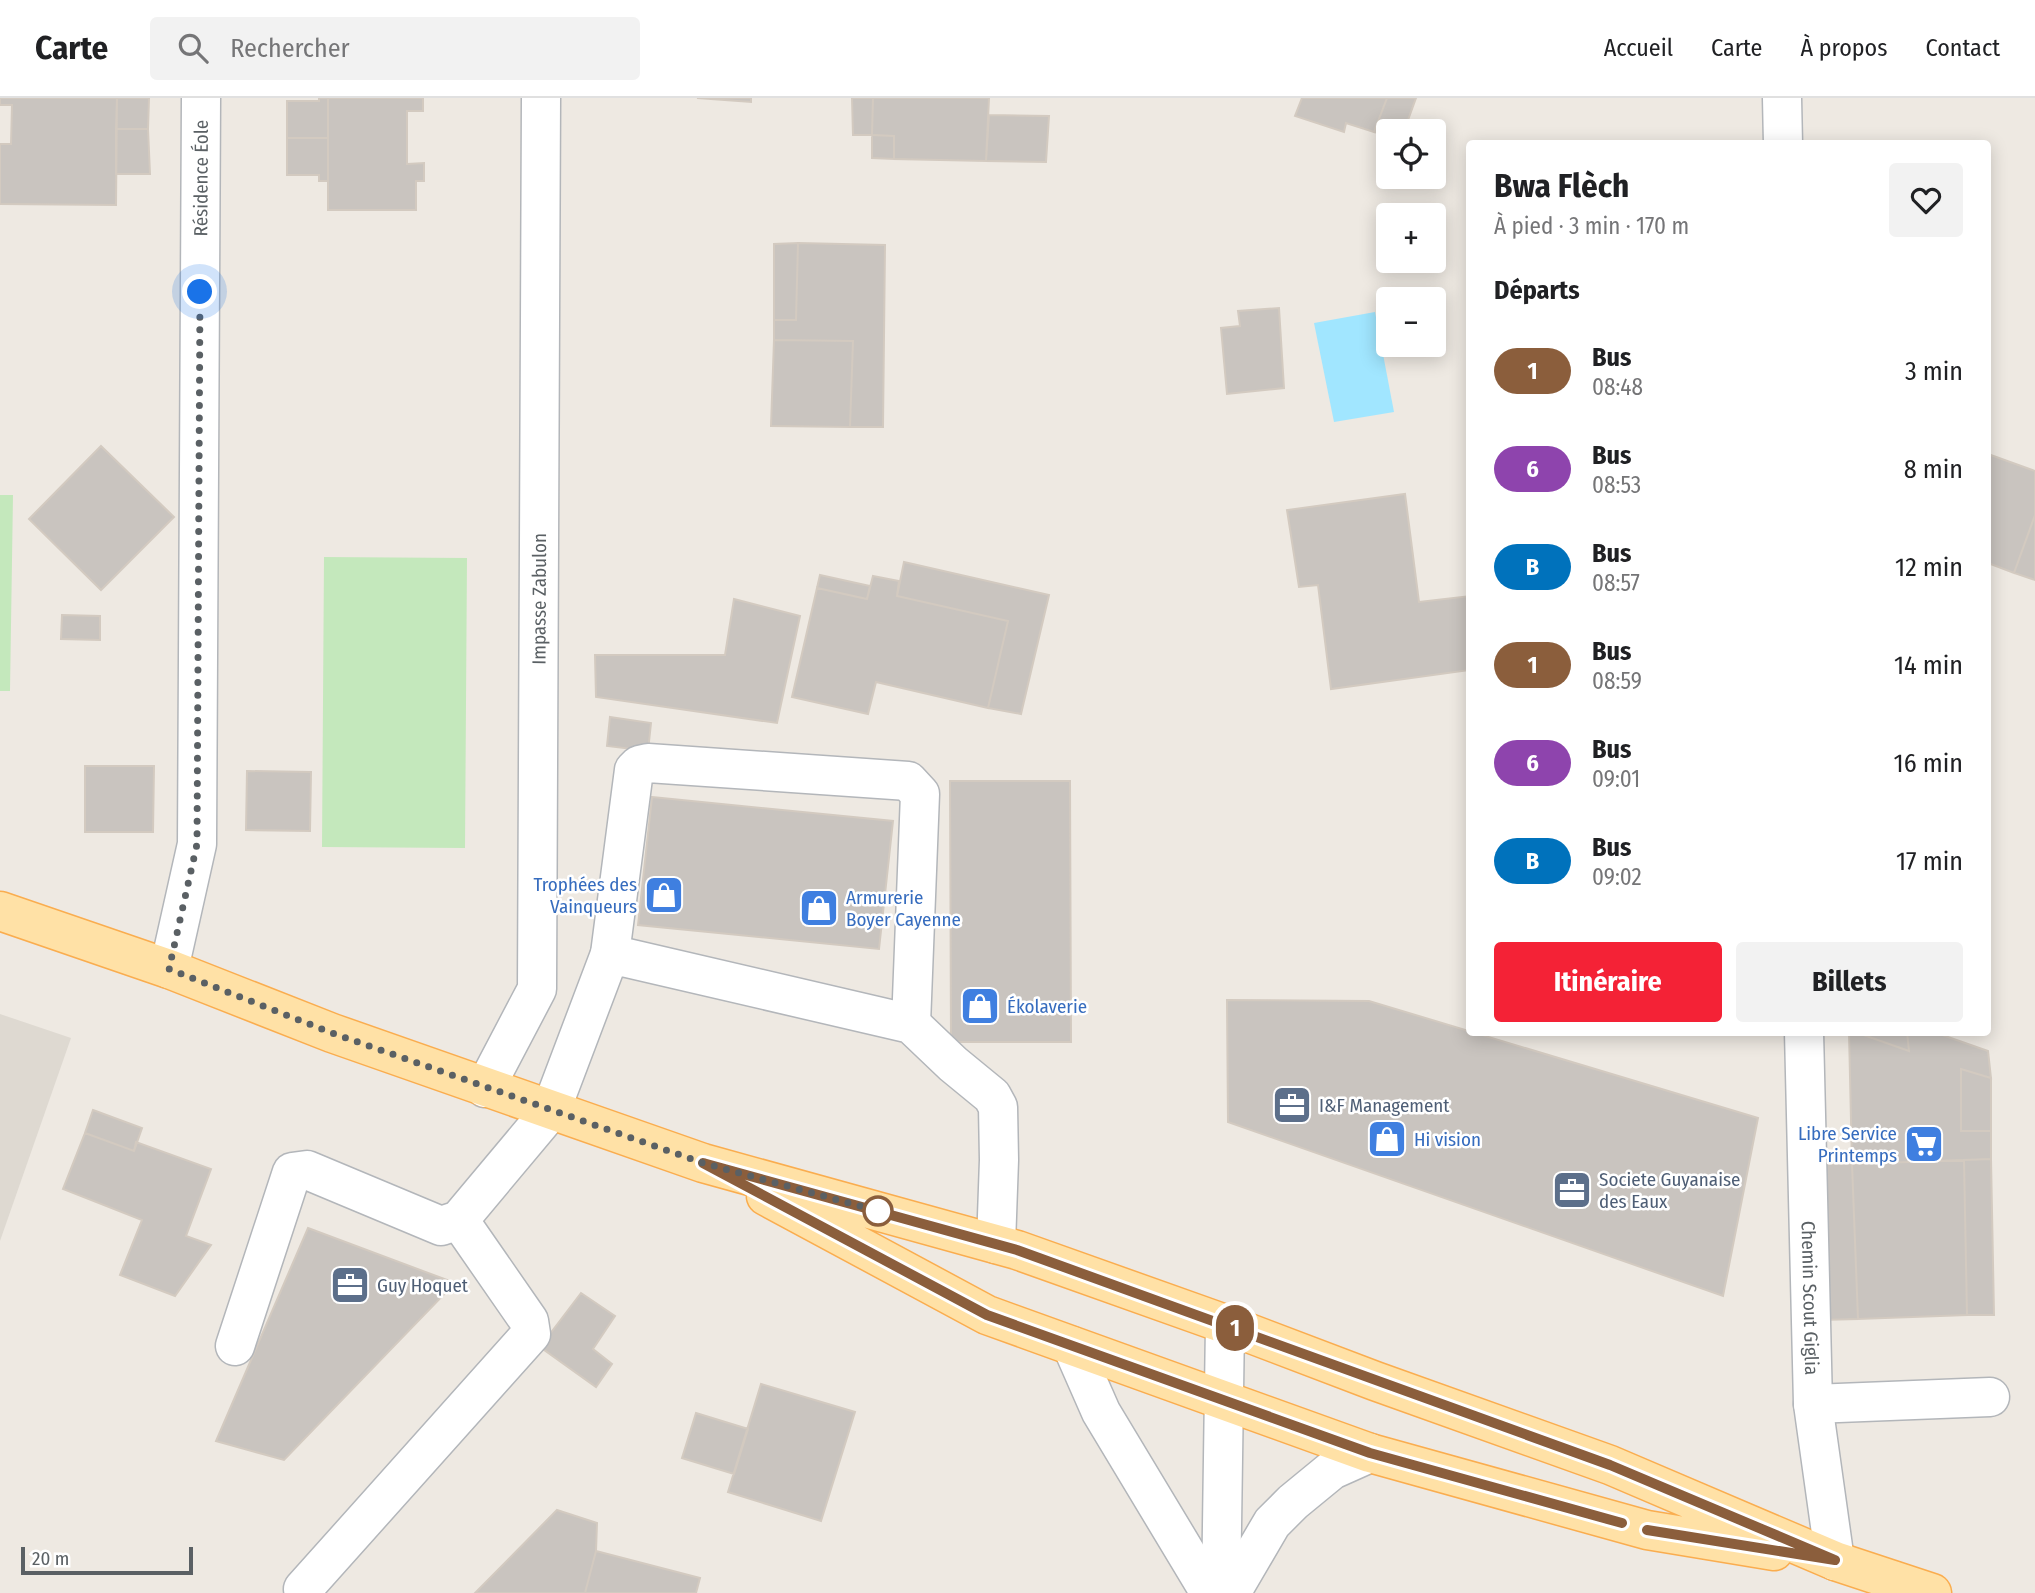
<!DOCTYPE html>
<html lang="fr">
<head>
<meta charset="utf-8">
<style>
  body { margin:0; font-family:"Fira Sans Condensed",sans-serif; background:#f2f2f2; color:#202124; height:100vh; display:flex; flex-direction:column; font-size:26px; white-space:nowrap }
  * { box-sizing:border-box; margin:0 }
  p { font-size:23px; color:#757577 }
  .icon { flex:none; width:38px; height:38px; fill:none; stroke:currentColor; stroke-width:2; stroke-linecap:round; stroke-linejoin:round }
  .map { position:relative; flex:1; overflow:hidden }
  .sheet { position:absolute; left:1466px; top:42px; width:525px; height:896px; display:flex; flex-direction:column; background:#fff; border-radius:7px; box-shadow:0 4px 18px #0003 }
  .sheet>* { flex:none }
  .badge { padding:0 14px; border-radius:23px; font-size:24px; line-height:46px }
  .controls { position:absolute; left:1376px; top:21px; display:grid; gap:14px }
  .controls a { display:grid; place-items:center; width:70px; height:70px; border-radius:7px; background:#fff; box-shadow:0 4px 18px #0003; font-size:35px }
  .scale { position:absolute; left:21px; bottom:18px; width:172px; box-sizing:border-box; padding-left:7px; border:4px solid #5a6064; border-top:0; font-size:19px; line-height:24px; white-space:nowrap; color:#5a6064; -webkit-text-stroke:5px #fff; paint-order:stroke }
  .you { position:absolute; width:35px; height:35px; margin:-18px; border:5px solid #fff; border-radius:50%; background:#1a73e8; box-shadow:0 0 0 10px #1a73e833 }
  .map>.badge { position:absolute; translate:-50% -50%; box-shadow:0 0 0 4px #fff }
  h2 { padding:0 28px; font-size:26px; line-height:63px }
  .round { display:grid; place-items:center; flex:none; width:74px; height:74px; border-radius:7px; background:#f2f2f2 }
  .headline { display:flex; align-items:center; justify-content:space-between; height:119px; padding:0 28px }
  h1 { font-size:33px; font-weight:700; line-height:52px }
  .cta { display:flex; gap:14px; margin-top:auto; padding:14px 28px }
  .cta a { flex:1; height:80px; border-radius:7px; background:#f42236; color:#fff; font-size:28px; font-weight:700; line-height:80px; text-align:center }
  .cta a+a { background:#f2f2f2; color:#202124 }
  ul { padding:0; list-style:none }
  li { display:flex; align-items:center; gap:21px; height:98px; padding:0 28px }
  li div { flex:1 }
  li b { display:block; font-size:26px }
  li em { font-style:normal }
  li .badge { min-width:77px; font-weight:700; text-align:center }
  header { display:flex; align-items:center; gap:42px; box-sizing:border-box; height:98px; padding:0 35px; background:#fff; border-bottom:2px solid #e0e0e0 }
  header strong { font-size:33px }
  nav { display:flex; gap:38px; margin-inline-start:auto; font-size:24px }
  .search { width:490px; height:63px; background:#f2f2f2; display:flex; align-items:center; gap:18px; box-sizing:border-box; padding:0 24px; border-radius:7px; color:#757577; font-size:26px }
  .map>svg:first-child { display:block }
</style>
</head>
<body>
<header>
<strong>Carte</strong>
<div class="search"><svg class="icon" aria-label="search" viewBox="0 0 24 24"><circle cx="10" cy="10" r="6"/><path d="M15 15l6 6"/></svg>Rechercher</div>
<nav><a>Accueil</a><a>Carte</a><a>À propos</a><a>Contact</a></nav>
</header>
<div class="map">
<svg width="2035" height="1495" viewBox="0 0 2035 1495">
  <rect width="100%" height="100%" fill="#eee9e2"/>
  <path fill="#ded9d1" d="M0,916L71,940L0,1143Z"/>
  <path fill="#c4e8bc" d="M0,397H13L10,593H0Z
    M324,459L467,460L465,750L322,749Z"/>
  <path fill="#a1e6ff" d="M1375,214L1394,314L1334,324L1314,225Z"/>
  <path fill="#c9c4bf" stroke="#d3cac0" stroke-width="2" d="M0,0H117L116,107L0,106V46H11L12,7H0Z
    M117,0H149L148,31H116Z
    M319,0H328V40H287V3H319Z
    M328,0H423V13H407V66L424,65V83H416V112H328Z
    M697,0H751V4Z
    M852,0H873L872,37H853Z
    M873,0H989L986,63L894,61V38L872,37Z
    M1302,0H1387L1374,34L1346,25L1344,34L1295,18Z
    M1387,0H1416L1404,33H1388V37L1374,34Z
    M989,17L1049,18L1046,64L986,63Z
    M116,31H148L150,76H116Z
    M872,37L894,38V61L872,60Z
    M287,40H328V83H319V77H287Z
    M1988,110H1989L1990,223H1988Z
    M798,145L885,147L883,329H850L853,243L774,242V222H796Z
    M798,145L796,222H774V146Z
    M1279,210L1284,290L1227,296L1221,230L1240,228L1238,213Z
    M774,242L853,243L850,329L771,328Z
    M101,348L174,419L101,492L29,421Z
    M1988,356L2035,373V417L2014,475L1988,465Z
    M1405,396L1419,504L1470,498V572L1331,591L1318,487L1299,489L1287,412Z
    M2035,417V482L2014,475Z
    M904,464L1049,497L1021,616L988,610L1008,523L897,498Z
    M820,477L870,488L867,501L817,490Z
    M873,478L899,483L897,498L1008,523L988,610L876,584L868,616L792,599L817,490L867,501Z
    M734,501L800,518L777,625L596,599L595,557H725Z
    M62,517L100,518V542L61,541Z
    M610,619L651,625L648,653L607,648Z
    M85,668H154L153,734H85Z
    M247,673L311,674L310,733L246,732Z
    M950,683H1070L1071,944H951Z
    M652,699L893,723L879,851L638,827Z
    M1227,902L1369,903L1758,1020L1723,1198L1228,1024Z
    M1849,934H1855L1909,953L1907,934H1934L1988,953L1991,980L1961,971V1033H1991V1061L1852,1066Z
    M1855,934H1907L1909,953Z
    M1961,971L1991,980V1033H1961Z
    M93,1012L142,1030L134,1053L85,1035Z
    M85,1035L134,1053L136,1044L211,1071L186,1138L211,1147L175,1198L120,1177L142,1122L63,1091Z
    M1991,1061L1994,1217H1967L1964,1062Z
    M1964,1062L1967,1217L1858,1221L1852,1066Z
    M1817,1066H1852L1858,1221L1820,1222Z
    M308,1130L455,1185L284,1362L216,1343Z
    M581,1195L615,1218L593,1251L612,1266L596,1289L540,1249Z
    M761,1286L855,1314L821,1423L728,1394Z
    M696,1315L748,1331L734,1376L682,1360Z
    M557,1412L597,1425L596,1453L585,1495H475Z
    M596,1453L700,1480L696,1495H585Z"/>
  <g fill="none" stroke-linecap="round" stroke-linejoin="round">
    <g stroke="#b3b6ba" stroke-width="41">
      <g id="minor">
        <path d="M1782,0L1783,46"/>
        <path d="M610,856L634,672L639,667L648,665L908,683L920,696L911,926"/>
        <path id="s1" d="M169,871L197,746L201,0"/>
        <path id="s2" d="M1804,934L1813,1306L1835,1463"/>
        <path id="s3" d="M485,990L537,891L541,0"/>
        <path d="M235,1248L292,1074L307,1072L441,1128L459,1122L551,1012L610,856L911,926L953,966L992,998L998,1009L999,1062L996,1146"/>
        <path d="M1072,1248L1101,1314L1210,1495"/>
        <path d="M1813,1306L1990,1299"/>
        <path d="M303,1491L531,1236L529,1223L459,1122"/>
        <path d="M1221,1495L1225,1226"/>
        <path d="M1231,1495L1272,1425L1293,1404L1332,1372L1370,1355"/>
      </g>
    </g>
    <g stroke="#faad4f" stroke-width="41">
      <path id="major" d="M0,813L169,871L332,935L703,1065L1017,1152L1225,1226L1375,1283L1610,1367L1835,1463L1932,1495
        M766,1098L987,1217L1370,1355L1647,1432L1774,1453"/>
    </g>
    <use href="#minor" stroke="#fff" stroke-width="38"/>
    <use href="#major" stroke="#ffe1a6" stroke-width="38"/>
  </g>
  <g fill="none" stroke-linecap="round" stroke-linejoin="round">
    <g stroke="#fff" stroke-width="16">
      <path id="line" d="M1622,1425L1370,1355L987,1217L703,1065L1017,1152L1610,1367L1835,1462L1647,1432"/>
    </g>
    <use href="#line" stroke="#8b5e3c" stroke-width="10"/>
    <path stroke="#5a6064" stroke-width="7" stroke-dasharray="0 12.6" d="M200,194L197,746L169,871L332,935L703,1065L889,1116L878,1113"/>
  </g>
  <defs>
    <g id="shop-square" transform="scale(2.0125)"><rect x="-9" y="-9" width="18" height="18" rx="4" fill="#3f7fe0" stroke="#fff"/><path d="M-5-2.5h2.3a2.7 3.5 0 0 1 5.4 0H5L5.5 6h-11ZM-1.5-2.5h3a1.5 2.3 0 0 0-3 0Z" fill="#fff"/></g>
    <g id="office-square" transform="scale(2.0125)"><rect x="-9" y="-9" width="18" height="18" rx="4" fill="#5c6f8a" stroke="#fff"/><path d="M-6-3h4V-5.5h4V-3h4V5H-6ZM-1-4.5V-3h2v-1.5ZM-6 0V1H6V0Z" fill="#fff"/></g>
    <g id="supermarket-square" transform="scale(2.0125)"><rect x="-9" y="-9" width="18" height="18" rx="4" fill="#3f7fe0" stroke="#fff"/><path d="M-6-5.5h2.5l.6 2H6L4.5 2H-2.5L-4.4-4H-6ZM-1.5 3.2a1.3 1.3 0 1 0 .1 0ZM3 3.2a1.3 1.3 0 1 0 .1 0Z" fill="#fff"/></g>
  </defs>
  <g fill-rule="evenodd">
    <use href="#shop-square" x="664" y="797"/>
    <use href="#shop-square" x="819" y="810"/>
    <use href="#shop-square" x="980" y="908"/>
    <use href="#office-square" x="1292" y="1007"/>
    <use href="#shop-square" x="1387" y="1041"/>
    <use href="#supermarket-square" x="1924" y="1046"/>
    <use href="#office-square" x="1572" y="1092"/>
    <use href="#office-square" x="350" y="1187"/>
  </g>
  <circle fill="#fff" stroke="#8b5e3c" stroke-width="3.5" cx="878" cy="1113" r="14"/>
  <g text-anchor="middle" stroke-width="5" stroke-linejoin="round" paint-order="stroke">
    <g font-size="19" fill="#5a6064" stroke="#fff">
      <text dy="7" stroke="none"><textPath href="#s1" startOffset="794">Résidence Éole</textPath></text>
      <text dy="7" stroke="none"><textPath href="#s3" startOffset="502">Impasse Zabulon</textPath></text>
      <text dy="7" stroke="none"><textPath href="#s2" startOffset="266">Chemin Scout Giglia</textPath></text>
    </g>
    <g font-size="19" fill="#366cbe" stroke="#fff" text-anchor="start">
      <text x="637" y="793" text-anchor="end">Trophées des<tspan x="637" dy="22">Vainqueurs</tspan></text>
      <text x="846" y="806">Armurerie<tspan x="846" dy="22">Boyer Cayenne</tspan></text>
      <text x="1007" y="915">Ékolaverie</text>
      <text x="1897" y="1042" text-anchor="end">Libre Service<tspan x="1897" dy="22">Printemps</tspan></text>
      <text x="1414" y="1048">Hi vision</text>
    </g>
    <g font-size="19" fill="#4e5e75" stroke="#fff" text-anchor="start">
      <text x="1319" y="1014">I&amp;F Management</text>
      <text x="1599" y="1088">Societe Guyanaise<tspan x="1599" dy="22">des Eaux</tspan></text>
      <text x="377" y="1194">Guy Hoquet</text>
    </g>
  </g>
</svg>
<div class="controls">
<a><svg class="icon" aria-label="locate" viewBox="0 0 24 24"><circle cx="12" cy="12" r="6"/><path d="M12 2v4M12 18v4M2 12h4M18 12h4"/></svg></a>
<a>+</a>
<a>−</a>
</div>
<div class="scale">20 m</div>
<div class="you" style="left:200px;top:194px"></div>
<b class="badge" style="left:1235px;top:1230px;background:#8b5e3c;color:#fff">1</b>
<section class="sheet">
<div class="headline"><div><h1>Bwa Flèch</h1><p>À pied · 3 min · 170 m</p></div><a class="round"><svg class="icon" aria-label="heart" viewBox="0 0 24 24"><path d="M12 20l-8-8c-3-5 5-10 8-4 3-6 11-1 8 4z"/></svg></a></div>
<h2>Départs</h2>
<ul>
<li><span class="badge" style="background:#8b5e3c;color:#fff">1</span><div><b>Bus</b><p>08:48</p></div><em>3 min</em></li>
<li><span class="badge" style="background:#8e44ad;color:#fff">6</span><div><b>Bus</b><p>08:53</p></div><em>8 min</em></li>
<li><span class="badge" style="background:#0072bc;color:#fff">B</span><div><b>Bus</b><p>08:57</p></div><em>12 min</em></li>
<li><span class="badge" style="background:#8b5e3c;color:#fff">1</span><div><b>Bus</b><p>08:59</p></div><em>14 min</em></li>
<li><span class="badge" style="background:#8e44ad;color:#fff">6</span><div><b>Bus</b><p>09:01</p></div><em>16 min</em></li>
<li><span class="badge" style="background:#0072bc;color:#fff">B</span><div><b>Bus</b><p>09:02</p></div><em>17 min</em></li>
</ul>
<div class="cta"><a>Itinéraire</a><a>Billets</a></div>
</section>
</div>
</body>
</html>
